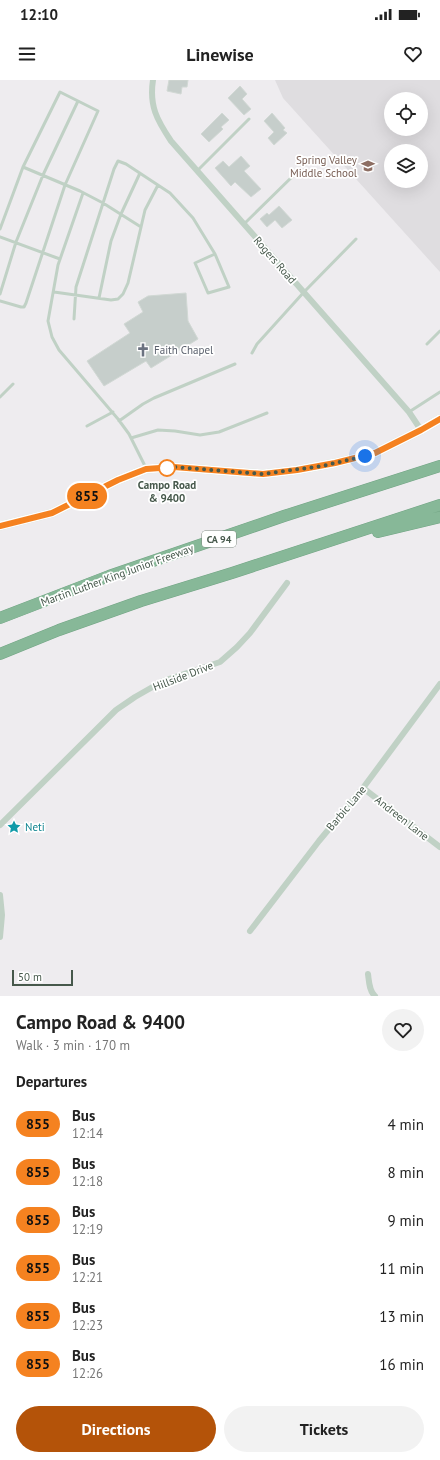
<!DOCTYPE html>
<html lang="en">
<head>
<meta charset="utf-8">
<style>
  body { margin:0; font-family:"PT Sans",sans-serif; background:#f2f2f2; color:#222; height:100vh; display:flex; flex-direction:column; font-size:15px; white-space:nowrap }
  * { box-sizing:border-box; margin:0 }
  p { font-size:13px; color:#767676 }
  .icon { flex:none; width:22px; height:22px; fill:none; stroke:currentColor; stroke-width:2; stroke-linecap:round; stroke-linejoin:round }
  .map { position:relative; height:916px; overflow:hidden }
  .sheet { display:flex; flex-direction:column; background:#fff; flex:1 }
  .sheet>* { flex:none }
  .badge { padding:0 8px; border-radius:13px; font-size:14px; line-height:26px }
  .controls { position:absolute; left:384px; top:12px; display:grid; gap:8px }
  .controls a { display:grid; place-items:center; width:44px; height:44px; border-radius:50%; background:#fff; box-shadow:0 4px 16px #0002; font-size:20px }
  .scale { position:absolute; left:12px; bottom:10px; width:61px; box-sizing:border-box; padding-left:4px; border:2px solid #46584b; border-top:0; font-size:11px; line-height:14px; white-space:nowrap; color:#46584b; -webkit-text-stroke:3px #fff; paint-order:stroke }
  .you { position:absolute; width:20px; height:20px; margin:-10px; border:3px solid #fff; border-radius:50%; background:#1a73e8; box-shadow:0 0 0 6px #1a73e833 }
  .map>.badge { position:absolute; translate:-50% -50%; box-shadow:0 0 0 2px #fff }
  h2 { padding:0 16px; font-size:15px; line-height:36px }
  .round { display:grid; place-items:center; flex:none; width:42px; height:42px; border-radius:21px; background:#f2f2f2 }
  .summary { display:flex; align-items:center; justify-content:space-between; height:68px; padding:0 16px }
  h1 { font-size:19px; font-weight:600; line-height:30px }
  .cta { display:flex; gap:8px; margin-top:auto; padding:8px 16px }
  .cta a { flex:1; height:46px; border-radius:24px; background:#b45309; color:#fff; font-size:16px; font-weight:600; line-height:46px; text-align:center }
  .cta a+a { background:#f2f2f2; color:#222 }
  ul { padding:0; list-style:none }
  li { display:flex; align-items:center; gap:12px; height:48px; padding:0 16px }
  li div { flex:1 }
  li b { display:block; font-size:15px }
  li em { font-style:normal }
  li .badge { min-width:44px; font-weight:700; text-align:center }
  .status { display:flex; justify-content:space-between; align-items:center; height:28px; padding:0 20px; background:#fff; direction:ltr }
  .status svg { height:11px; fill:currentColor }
  header { display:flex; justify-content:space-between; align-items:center; height:52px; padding:0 16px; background:#fff; font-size:18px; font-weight:600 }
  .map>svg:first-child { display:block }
</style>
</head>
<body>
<div class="status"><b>12:10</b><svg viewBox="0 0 49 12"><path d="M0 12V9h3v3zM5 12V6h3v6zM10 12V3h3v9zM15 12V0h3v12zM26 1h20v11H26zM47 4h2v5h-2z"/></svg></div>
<header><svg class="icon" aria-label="menu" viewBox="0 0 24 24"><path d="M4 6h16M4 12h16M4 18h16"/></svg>Linewise<svg class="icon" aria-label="heart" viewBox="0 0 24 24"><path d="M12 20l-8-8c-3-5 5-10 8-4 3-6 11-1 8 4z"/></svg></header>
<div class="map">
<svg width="440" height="916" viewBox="0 0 440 916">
  <rect width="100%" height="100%" fill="#eeecef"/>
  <path fill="#dfdde0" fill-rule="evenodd" d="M275,0H440V192L283,18ZM391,19H421V49H391ZM391,71H421V101H391Z"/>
  <path fill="#c6cecb" stroke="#d1d8d4" d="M169,0H188L187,7H182L181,14L167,11Z
    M240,6L247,14L242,19L251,29L244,35L228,18Z
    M222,33L229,40L221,47L223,49L209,62L201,54Z
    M272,33L285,48L283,50L287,53L274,65L268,58L274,52L264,41Z
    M241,76L250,86L244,91L261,109L251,117L235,102L231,106L215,88L223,81L229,87Z
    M279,126L292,140L282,148L275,140L267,147L260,139L267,133L269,135Z
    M186,213L188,241L198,259L151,288L146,281L104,306L87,281L130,253L124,244L143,232L138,222L148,216Z"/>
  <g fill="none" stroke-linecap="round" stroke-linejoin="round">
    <g stroke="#72a484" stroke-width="12">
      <path id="highway" d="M378,452L440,437
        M0,538L109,496L284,436L440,386
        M0,574L59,550L141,521L232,493L440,425"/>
    </g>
    <path stroke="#c0d1c5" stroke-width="3" d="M23,87L60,12L78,21
      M197,91L249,39
      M83,113L58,185L48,241L52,257L59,270L118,339L129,354L146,388
      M244,144L296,93
      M0,149L23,87L80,111L103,123L141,147
      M0,157L60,179
      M215,174L229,207L208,213L195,183Z
      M54,212L111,220L118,219L123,214L128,203L145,130L158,105
      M0,214L16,162L43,95L78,21L98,31L65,105L26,223L24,227H21L0,221
      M99,218L111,161L121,134L140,93
      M74,239L76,207L114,89L118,81L126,84L170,113L193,138L215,174
      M427,264L440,251
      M252,273L257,264L304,212L356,159
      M0,317L13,304
      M409,332L440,312
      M119,341L143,324L154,318L235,284
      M87,346L113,332
      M131,358L158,350L175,351L200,355L219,352L267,333"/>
    <path stroke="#c0d1c5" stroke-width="6" d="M153,0C149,26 157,40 171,61L409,332L421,350
      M363,708L440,767
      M0,745L116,630L135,617L163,601L220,582L237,567L250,553L287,503
      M0,815L2,835L0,857
      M250,851L319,761L363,708L440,604
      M368,894C369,901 369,911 375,916"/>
    <path stroke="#c0d4c7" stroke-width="9" d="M0,446L52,433L118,400L146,389L174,387L263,394L297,390L335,383L375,373L421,350L440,339"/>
    <use href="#highway" stroke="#87b898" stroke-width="11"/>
  </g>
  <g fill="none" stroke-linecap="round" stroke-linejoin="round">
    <g stroke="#fff" stroke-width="9">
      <path id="line" d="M0,446L52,433L118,400L146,389L174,387L263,394L297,390L335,383L375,373L421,350L440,339"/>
    </g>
    <use href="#line" stroke="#f58220" stroke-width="6"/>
    <path stroke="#46584b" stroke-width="4" stroke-dasharray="0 7.2" d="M167,388H164L174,387L263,394L322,386L365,376"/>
  </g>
  <defs>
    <g id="school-bare" transform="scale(1.08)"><path d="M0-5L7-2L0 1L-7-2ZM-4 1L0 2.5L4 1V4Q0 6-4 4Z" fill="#8d6e63" stroke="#fff" stroke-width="2.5" paint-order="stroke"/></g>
    <g id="church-bare" transform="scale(1.08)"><path d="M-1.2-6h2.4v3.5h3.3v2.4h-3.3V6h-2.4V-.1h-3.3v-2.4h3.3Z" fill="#6b7280" stroke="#fff" stroke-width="2.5" paint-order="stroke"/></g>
    <g id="sight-bare" transform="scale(1.08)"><path d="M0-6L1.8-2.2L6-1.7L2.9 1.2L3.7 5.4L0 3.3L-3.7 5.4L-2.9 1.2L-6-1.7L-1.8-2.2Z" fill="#0f9aa8" stroke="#fff" stroke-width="2.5" paint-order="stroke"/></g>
  </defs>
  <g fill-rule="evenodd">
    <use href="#school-bare" x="368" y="86"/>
    <use href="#church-bare" x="143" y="270"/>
    <use href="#sight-bare" x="14" y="747"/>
  </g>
  <circle fill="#fff" stroke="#f58220" stroke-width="2" cx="167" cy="388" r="8"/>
  <g text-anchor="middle" stroke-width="3.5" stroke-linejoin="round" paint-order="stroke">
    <rect fill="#fff" stroke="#7e8a81" stroke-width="1" x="202" y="451" width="34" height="16" rx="3"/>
    <g font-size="10" font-weight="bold" fill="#46584b">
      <text x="219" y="463">CA 94</text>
    </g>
    <g font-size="11" fill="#785e54" stroke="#fff" text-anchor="end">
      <text x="357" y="84">Spring Valley<tspan x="357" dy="13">Middle School</tspan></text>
    </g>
    <g font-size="11" fill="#46584b" stroke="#fff">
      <text transform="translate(275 180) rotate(49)" y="4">Rogers Road</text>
      <text transform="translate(117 495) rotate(-20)" y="4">Martin Luther King Junior Freeway</text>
      <text transform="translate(183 596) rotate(-21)" y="4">Hillside Drive</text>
      <text transform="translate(346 728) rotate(-50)" y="4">Barbic Lane</text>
      <text transform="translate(402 738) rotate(38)" y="4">Andreen Lane</text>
    </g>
    <g font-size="11" fill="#5b616d" stroke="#fff" text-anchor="start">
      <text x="154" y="274">Faith Chapel</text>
    </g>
    <g font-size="11" font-weight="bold" fill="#46584b" stroke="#fff">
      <text x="167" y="409">Campo Road<tspan x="167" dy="13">&amp; 9400</tspan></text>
    </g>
    <g font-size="11" fill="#0d838f" stroke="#fff" text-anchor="start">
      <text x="25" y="751">Neti</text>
    </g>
  </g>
</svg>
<div class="controls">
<a><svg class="icon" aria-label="locate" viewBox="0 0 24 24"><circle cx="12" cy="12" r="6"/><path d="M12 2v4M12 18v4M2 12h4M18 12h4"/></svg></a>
<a><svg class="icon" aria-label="layers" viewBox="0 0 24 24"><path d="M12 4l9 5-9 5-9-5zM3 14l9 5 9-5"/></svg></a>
</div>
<div class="scale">50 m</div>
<div class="you" style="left:365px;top:376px"></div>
<b class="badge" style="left:87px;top:416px;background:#f58220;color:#111">855</b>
</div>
<section class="sheet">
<div class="summary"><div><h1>Campo Road &amp; 9400</h1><p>Walk · 3 min · 170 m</p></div><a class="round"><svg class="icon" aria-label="heart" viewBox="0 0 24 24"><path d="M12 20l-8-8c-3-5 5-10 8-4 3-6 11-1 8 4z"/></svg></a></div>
<h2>Departures</h2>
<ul>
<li><span class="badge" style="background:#f58220;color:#111">855</span><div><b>Bus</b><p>12:14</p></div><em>4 min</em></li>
<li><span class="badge" style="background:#f58220;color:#111">855</span><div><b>Bus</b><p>12:18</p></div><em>8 min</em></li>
<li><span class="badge" style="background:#f58220;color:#111">855</span><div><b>Bus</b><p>12:19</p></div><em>9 min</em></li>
<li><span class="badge" style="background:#f58220;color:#111">855</span><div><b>Bus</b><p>12:21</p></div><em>11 min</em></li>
<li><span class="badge" style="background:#f58220;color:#111">855</span><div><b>Bus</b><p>12:23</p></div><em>13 min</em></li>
<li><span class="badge" style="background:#f58220;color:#111">855</span><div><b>Bus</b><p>12:26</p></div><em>16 min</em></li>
</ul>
<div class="cta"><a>Directions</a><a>Tickets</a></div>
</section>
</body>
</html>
